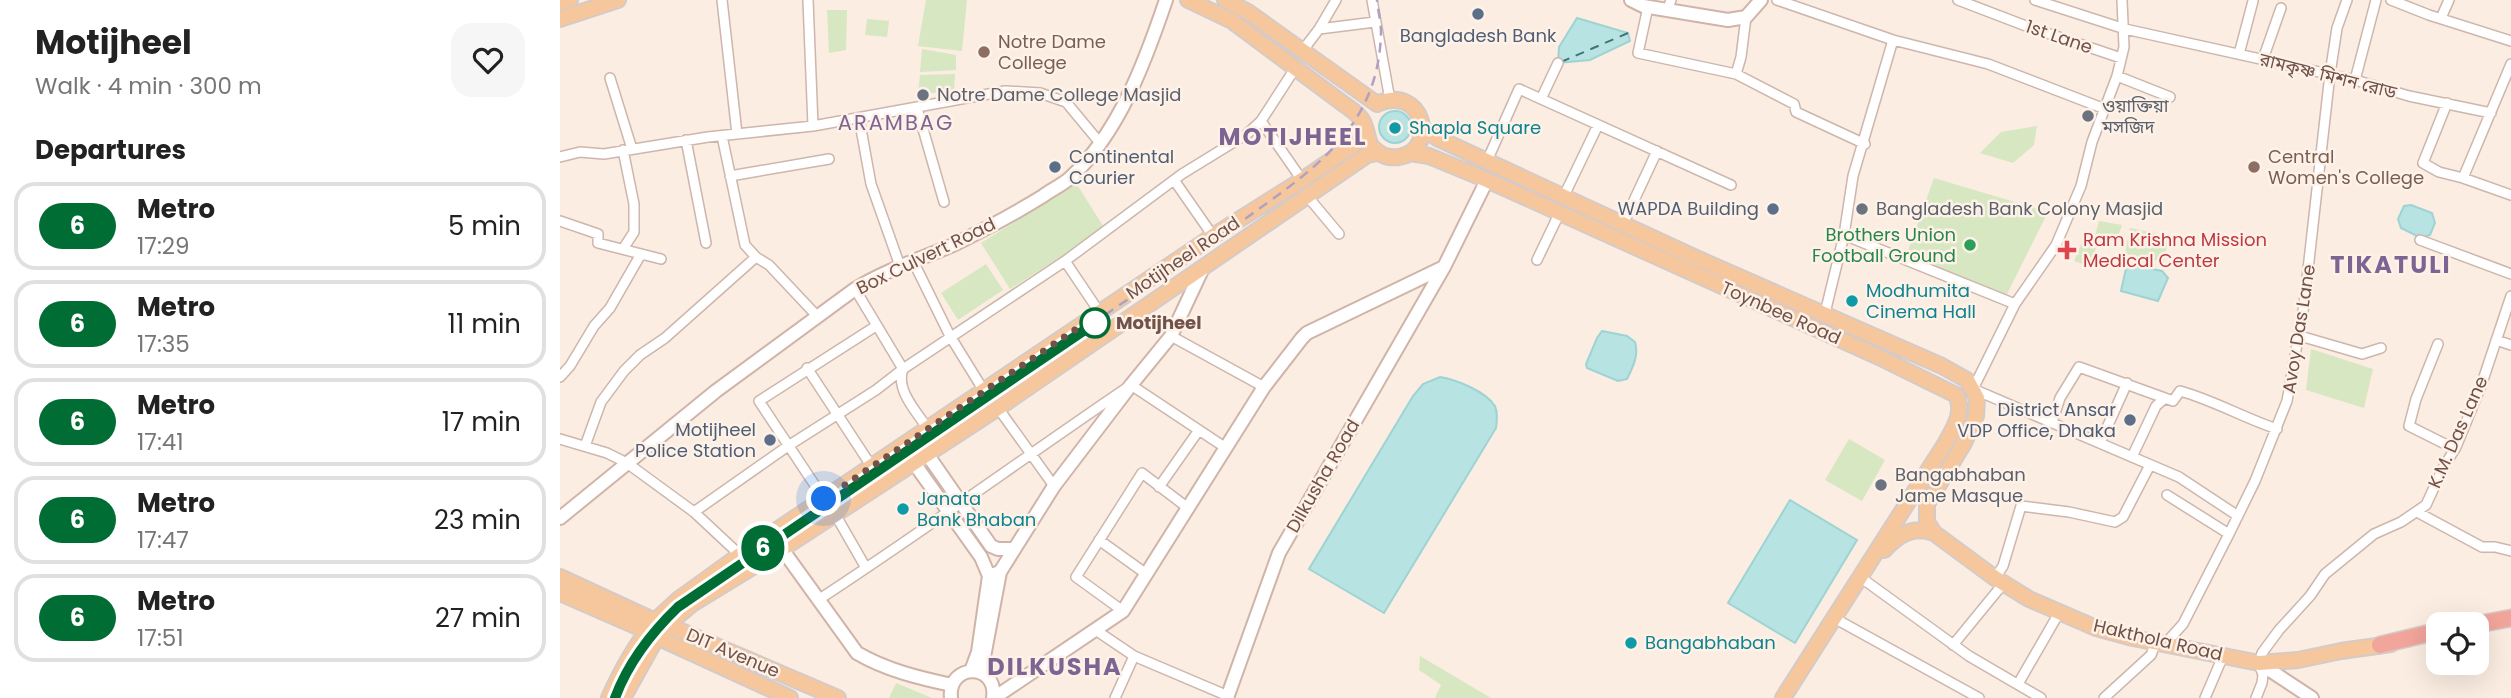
<!DOCTYPE html>
<html lang="en">
<head>
<meta charset="utf-8">
<style>
  body { margin:0; font-family:Poppins,"Noto Sans Bengali",sans-serif; background:#f6f6f6; color:#222; height:100vh; display:flex; flex-direction:column; font-size:26px; white-space:nowrap }
  * { box-sizing:border-box; margin:0 }
  p { font-size:23px; color:#767676 }
  .icon { flex:none; width:38px; height:38px; fill:none; stroke:currentColor; stroke-width:2; stroke-linecap:round; stroke-linejoin:round }
  .map { position:relative; flex:1; overflow:hidden }
  .details { display:flex; flex-direction:column; background:#fff; width:560px }
  .details>* { flex:none }
  .badge { padding:0 14px; border-radius:23px; font-size:24px; line-height:46px }
  .controls { position:absolute; left:1866px; top:612px; display:grid; gap:14px }
  .controls a { display:grid; place-items:center; width:63px; height:63px; border-radius:14px; background:#fff; box-shadow:0 7px 28px #0002; font-size:35px }
  .you { position:absolute; width:35px; height:35px; margin:-18px; border:5px solid #fff; border-radius:50%; background:#1a73e8; box-shadow:0 0 0 10px #1a73e833 }
  .map>.badge { position:absolute; translate:-50% -50%; box-shadow:0 0 0 4px #fff }
  h2 { padding:0 35px; font-size:26px; line-height:63px }
  .round { display:grid; place-items:center; flex:none; width:74px; height:74px; border-radius:21px; background:#f6f6f6 }
  .overview { display:flex; align-items:center; justify-content:space-between; height:119px; padding:0 35px }
  h1 { font-size:33px; font-weight:700; line-height:52px }
  ul { padding:0; list-style:none }
  li { display:flex; align-items:center; gap:21px; height:88px; margin:0 14px 10px; padding:0 21px; border:4px solid #e0e0e0; border-radius:21px }
  li div { flex:1 }
  li b { display:block; font-size:26px }
  li em { font-style:normal }
  li .badge { min-width:77px; font-weight:700; text-align:center }
  main { display:flex; flex:1; min-height:0 }
  .map>svg:first-child { display:block }
</style>
</head>
<body>
<main>
<section class="details">
<div class="overview"><div><h1>Motijheel</h1><p>Walk · 4 min · 300 m</p></div><a class="round"><svg class="icon" aria-label="heart" viewBox="0 0 24 24"><path d="M12 20l-8-8c-3-5 5-10 8-4 3-6 11-1 8 4z"/></svg></a></div>
<h2>Departures</h2>
<ul>
<li><span class="badge" style="background:#006e34;color:#fff">6</span><div><b>Metro</b><p>17:29</p></div><em>5 min</em></li>
<li><span class="badge" style="background:#006e34;color:#fff">6</span><div><b>Metro</b><p>17:35</p></div><em>11 min</em></li>
<li><span class="badge" style="background:#006e34;color:#fff">6</span><div><b>Metro</b><p>17:41</p></div><em>17 min</em></li>
<li><span class="badge" style="background:#006e34;color:#fff">6</span><div><b>Metro</b><p>17:47</p></div><em>23 min</em></li>
<li><span class="badge" style="background:#006e34;color:#fff">6</span><div><b>Metro</b><p>17:51</p></div><em>27 min</em></li>
</ul>
</section>
<div class="map">
<svg width="1951" height="698" viewBox="0 0 1951 698">
  <rect width="100%" height="100%" fill="#fbede1"/>
  <path fill="#d6e7c1" d="M366,0H407L402,51L358,46Z
    M267,10H287L286,50L269,53Z
    M307,19L329,21L327,37L305,35Z
    M362,49L396,55V70L360,72Z
    M395,74L394,93H358L360,75Z
    M1477,126L1474,145L1453,163L1420,153L1441,132Z
    M1374,178L1488,212L1446,296L1346,256Z
    M516,183L545,229L450,289L421,243Z
    M1539,221L1562,225L1556,242L1535,236Z
    M1570,228L1609,236L1604,262L1565,254Z
    M1524,238L1538,243L1529,266L1514,261Z
    M426,264L443,290L398,320L381,293Z
    M1751,349L1813,369L1804,408L1746,390Z
    M1289,439L1325,460L1302,501L1265,480Z
    M860,656L931,698H875L881,685L859,670Z
    M336,683L372,698H329Z"/>
  <path fill="#b7e3e2" stroke="#9ed3d4" stroke-width="2" d="M1017,18L1068,33L1070,41L1030,60L998,63L999,47Z
    M819 127a16 16 0 1 1 32 0a16 16 0 1 1-32 0Z
    M1851,205L1872,213L1875,223L1870,235L1861,238L1841,228L1838,219L1844,206Z
    M1567,264L1602,271L1608,278L1598,301L1561,291Z
    M1042,331L1067,336L1075,342C1079,355 1073,367 1067,379L1058,381L1027,368L1026,364L1037,338Z
    M880,377C897,380 925,391 935,406C938,413 937,421 936,428L824,613L749,569L853,396L863,384Z
    M1230,500L1297,540L1235,643L1168,603Z"/>
  <g fill="none" stroke-linecap="round" stroke-linejoin="round">
    <path stroke="#3f7576" stroke-width="2" stroke-dasharray="9 7" stroke-linecap="butt" d="M1001,62L1068,33"/>
    <g stroke="#cdb6ac" stroke-width="12">
      <path id="street" d="M162,0L177,134
        M248,0L253,126
        M812,0L830,100
        M1217,0L1333,40L1428,64L1545,109
        M1398,0L1466,26L1561,58
        M1475,0L1565,29L1795,80L1849,96L1931,113
        M1562,0L1564,47L1557,76L1532,142L1521,186L1496,245L1455,304L1413,389L1619,477L1678,516
        M1831,0L1869,15L1951,41
        M1088,7L1078,53L1176,74
        M1107,11L1111,0
        M1186,17L1181,57L1176,74L1234,104L1236,112L1305,144
        M1881,18L1889,0
        M759,29L776,0
        M743,50L759,29L815,22
        M1679,54L1693,1
        M1703,59L1721,8
        M1951,64L1903,178L1951,195
        M1557,76L1610,97
        M50,78L72,149
        M1795,80L1816,0
        M981,99L998,63
        M1887,103L1863,163L1879,172L1903,178
        M357,108L384,202
        M299,118L311,184L340,266
        M701,121L742,180
        M162,136L185,245L196,257L209,265L257,316
        M126,140L146,243
        M0,157L20,152L44,154L148,137L253,126L445,91L480,93L506,102L540,143
        M927,161L959,89L1171,185
        M170,176L269,159
        M614,180L653,236
        M748,197L779,234
        M1003,198L1038,125
        M0,221L38,234V243L101,259
        M1063,224L1097,151
        M1284,235L1455,304
        M1860,240L1951,274
        M63,249L74,232V204L63,150
        M977,260L999,214
        M353,261L390,336L424,391
        M505,261L540,313
        M1265,313L1284,235L1293,176L1333,40
        M611,336L704,387
        M1740,336L1802,354L1821,348
        M1936,340L1951,345
        M1878,344L1856,399L1849,426L1895,449
        M247,368L312,467
        M0,377L10,366L34,326L50,308L81,254
        M438,408L494,486
        M1492,423L1500,398L1519,367L1613,401L1620,391C1653,400 1684,418 1717,429
        M368,429C357,412 335,390 343,369L505,261L622,174L687,134L701,121L736,67
        M0,439L47,453L67,463L134,512L180,555
        M1540,443L1567,383
        M25,446L41,402L64,371L80,355L105,338L196,257
        M1572,457L1596,406L1605,398
        M599,487L639,430
        M1607,495L1669,534
        M264,499L199,401L316,326
        M134,512L228,446L316,390L343,369L295,289
        M1857,512L1922,547H1935L1951,551
        M275,514L306,568
        M539,540L585,573
        M1300,577L1409,656L1481,698
        M1435,578L1443,566L1461,506L1509,512L1555,522L1563,517L1590,465
        M258,600C364,531 466,456 571,385L666,448
        M563,611L516,577L582,473L628,508
        M1274,618L1419,698
        M537,631L574,656L668,696
        M1605,644L1623,624L1669,534L1695,481L1727,401L1744,305L1770,74L1777,28L1787,0
        M1393,645L1443,584
        M1458,684L1499,613
        M555,698L574,656
        M1544,698L1591,655L1596,642
        M1645,698L1663,656
        M1696,698L1702,683L1703,675L1699,663L1702,653L1719,630L1750,596L1765,574L1814,534L1841,522L1866,505L1883,468L1896,447L1921,386L1951,296"/>
    </g>
    <g stroke="#d0b4a9" stroke-width="16">
      <path id="secondary" d="M1071,0L1083,6L1168,20L1186,17L1201,0
        M367,454L431,546L438,549H454
        M354,463L421,557L429,576L418,652L411,671
        M0,518L156,391L295,289C326,270 360,259 393,245C424,230 454,214 483,196C491,190 502,185 510,178C559,133 585,62 606,0
        M222,549L297,653C326,670 359,678 392,685
        M429,576L440,572L494,486L571,385L611,336L642,270
        M1699,663L1752,698
        M421,673L440,572
        M391,698C387,663 438,662 433,698
        M434,698L563,611L704,387L742,338L747,333L884,267
        M667,698L719,553L884,267L927,180"/>
    </g>
    <g stroke="#d4cbc9" stroke-width="18">
      <path id="primary" d="M628,0L672,21L785,105C792,110 801,116 804,124C809,135 806,145 818,152C824,157 831,158 839,157C880,150 863,83 817,104L688,12L665,0
        M0,3L10,0
        M0,19L58,0
        M863,128L877,138L1136,258L1382,366L1407,380L1417,398L1416,416L1404,443L1367,504V522L1374,533L1435,578L1469,599L1536,628L1573,638L1699,663L1738,660L1781,651L1831,644
        M850,153L869,156L927,180L1319,357L1396,395C1405,413 1393,429 1385,444L1223,698
        M1324,550C1338,535 1353,525 1374,533
        M0,577L95,621L119,599L180,555L653,236L742,180L801,140L805,134
        M0,593L87,631L97,637L107,625L95,621C76,644 61,671 49,698
        M63,698L97,637L230,698
        M278,698L107,625L132,604L222,549L438,408L807,155L818,153"/>
    </g>
    <g stroke="#d4cbc9" stroke-width="19">
      <path id="highway" d="M1914,625L1951,618
        M1820,645L1878,631"/>
    </g>
    <use href="#street" stroke="#fff" stroke-width="9"/>
    <use href="#secondary" stroke="#fff" stroke-width="12"/>
    <use href="#primary" stroke="#f6c79d" stroke-width="14"/>
    <use href="#highway" stroke="#f2a59b" stroke-width="16"/>
    <path stroke="#aea1c2" stroke-width="2.5" stroke-dasharray="10 7" stroke-linecap="butt" d="M55,698C68,663 91,633 118,607L678,224C748,173 819,131 821,32C821,22 818,11 817,0"/>
  </g>
  <g fill="none" stroke-linecap="round" stroke-linejoin="round">
    <g stroke="#fff" stroke-width="16">
      <path id="line" d="M55,698C68,663 91,633 118,607L535,323"/>
    </g>
    <use href="#line" stroke="#006e34" stroke-width="10"/>
    <path stroke="#70524a" stroke-width="7" stroke-dasharray="0 12.6" d="M264,499L540,313L535,323"/>
  </g>
  <g fill="#5c6f8a" stroke="#fef1e7" stroke-width="2.5">
    <circle cx="918" cy="14" r="7"/>
    <circle cx="495" cy="167" r="7"/>
    <circle cx="1213" cy="209" r="7"/>
    <circle cx="1570" cy="420" r="7"/>
    <circle cx="210" cy="440" r="7"/>
  </g>
  <g fill="#8d6e63" stroke="#fef1e7" stroke-width="2.5">
    <circle cx="424" cy="52" r="7"/>
    <circle cx="1694" cy="167" r="7"/>
  </g>
  <g fill="#6b7280" stroke="#fef1e7" stroke-width="2.5">
    <circle cx="363" cy="95" r="7"/>
    <circle cx="1528" cy="116" r="7"/>
    <circle cx="1302" cy="209" r="7"/>
    <circle cx="1321" cy="485" r="7"/>
  </g>
  <g fill="#0f9aa8" stroke="#fef1e7" stroke-width="2.5">
    <circle cx="835" cy="128" r="7"/>
    <circle cx="1292" cy="301" r="7"/>
    <circle cx="343" cy="509" r="7"/>
    <circle cx="1071" cy="643" r="7"/>
  </g>
  <circle fill="#2e9e5b" stroke="#fef1e7" stroke-width="2.5" cx="1410" cy="245" r="7"/>
  <path fill="#e0444e" stroke="#fef1e7" stroke-width="2.5" d="M1503.5 239.5h7v7h7v7h-7v7h-7v-7h-7v-7h7z"/>
  <circle fill="#fff" stroke="#006e34" stroke-width="3.5" cx="535" cy="323" r="14"/>
  <g text-anchor="middle" stroke-width="5" stroke-linejoin="round" paint-order="stroke">
    <g font-size="18" fill="#4e5e75" stroke="#fef1e7" text-anchor="end">
      <text x="918" y="42" text-anchor="middle">Bangladesh Bank</text>
      <text x="509" y="163" text-anchor="start">Continental<tspan x="509" dy="21">Courier</tspan></text>
      <text x="1199" y="215">WAPDA Building</text>
      <text x="1556" y="416">District Ansar<tspan x="1556" dy="21">VDP Office, Dhaka</tspan></text>
      <text x="196" y="436">Motijheel<tspan x="196" dy="21">Police Station</tspan></text>
    </g>
    <g font-size="18" fill="#70524a" stroke="#fef1e7">
      <text transform="translate(1499 37) rotate(19)" y="6">1st Lane</text>
      <text transform="translate(1768 76) rotate(14)" y="6">রামকৃষ্ণ মিশন রোড</text>
      <text transform="translate(366 256) rotate(-26)" y="6">Box Culvert Road</text>
      <text transform="translate(623 258) rotate(-34)" y="6">Motijheel Road</text>
      <text transform="translate(1221 313) rotate(24)" y="6">Toynbee Road</text>
      <text transform="translate(1739 329) rotate(-81)" y="6">Avoy Das Lane</text>
      <text transform="translate(1898 432) rotate(-66)" y="6">K.M. Das Lane</text>
      <text transform="translate(763 476) rotate(-60)" y="6">Dilkusha Road</text>
      <text transform="translate(1598 640) rotate(13)" y="6">Hakthola Road</text>
      <text transform="translate(173 653) rotate(23)" y="6">DIT Avenue</text>
    </g>
    <g font-size="18" fill="#785e54" stroke="#fef1e7" text-anchor="start">
      <text x="438" y="48">Notre Dame<tspan x="438" dy="21">College</tspan></text>
      <text x="1708" y="163">Central<tspan x="1708" dy="21">Women's College</tspan></text>
    </g>
    <g font-size="18" fill="#5b616d" stroke="#fef1e7" text-anchor="start">
      <text x="377" y="101">Notre Dame College Masjid</text>
      <text x="1542" y="112">ওয়াক্তিয়া<tspan x="1542" dy="21">মসজিদ</tspan></text>
      <text x="1316" y="215">Bangladesh Bank Colony Masjid</text>
      <text x="1335" y="481">Bangabhaban<tspan x="1335" dy="21">Jame Masque</tspan></text>
    </g>
    <g font-size="18" fill="#0d838f" stroke="#fef1e7" text-anchor="start">
      <text x="849" y="134">Shapla Square</text>
      <text x="1306" y="297">Modhumita<tspan x="1306" dy="21">Cinema Hall</tspan></text>
      <text x="357" y="505">Janata<tspan x="357" dy="21">Bank Bhaban</tspan></text>
      <text x="1085" y="649">Bangabhaban</text>
    </g>
    <g font-size="18" fill="#27864d" stroke="#fef1e7" text-anchor="end">
      <text x="1396" y="241">Brothers Union<tspan x="1396" dy="21">Football Ground</tspan></text>
    </g>
    <g font-size="18" fill="#be3a42" stroke="#fef1e7" text-anchor="start">
      <text x="1523" y="246">Ram Krishna Mission<tspan x="1523" dy="21">Medical Center</tspan></text>
    </g>
    <g font-size="18" font-weight="bold" fill="#70524a" stroke="#fef1e7" text-anchor="start">
      <text x="556" y="329">Motijheel</text>
    </g>
    <g font-size="21" letter-spacing="2" fill="#7d6593" stroke="#fef1e7">
      <text x="336" y="130">ARAMBAG</text>
    </g>
    <g font-size="24" font-weight="bold" letter-spacing="2" fill="#7d6593" stroke="#fef1e7">
      <text x="733" y="145">MOTIJHEEL</text>
      <text x="1831" y="273">TIKATULI</text>
      <text x="495" y="675">DILKUSHA</text>
    </g>
  </g>
</svg>
<div class="controls">
<a><svg class="icon" aria-label="locate" viewBox="0 0 24 24"><circle cx="12" cy="12" r="6"/><path d="M12 2v4M12 18v4M2 12h4M18 12h4"/></svg></a>
</div>
<div class="you" style="left:264px;top:499px"></div>
<b class="badge" style="left:203px;top:548px;background:#006e34;color:#fff">6</b>
</div>
</main>
</body>
</html>
